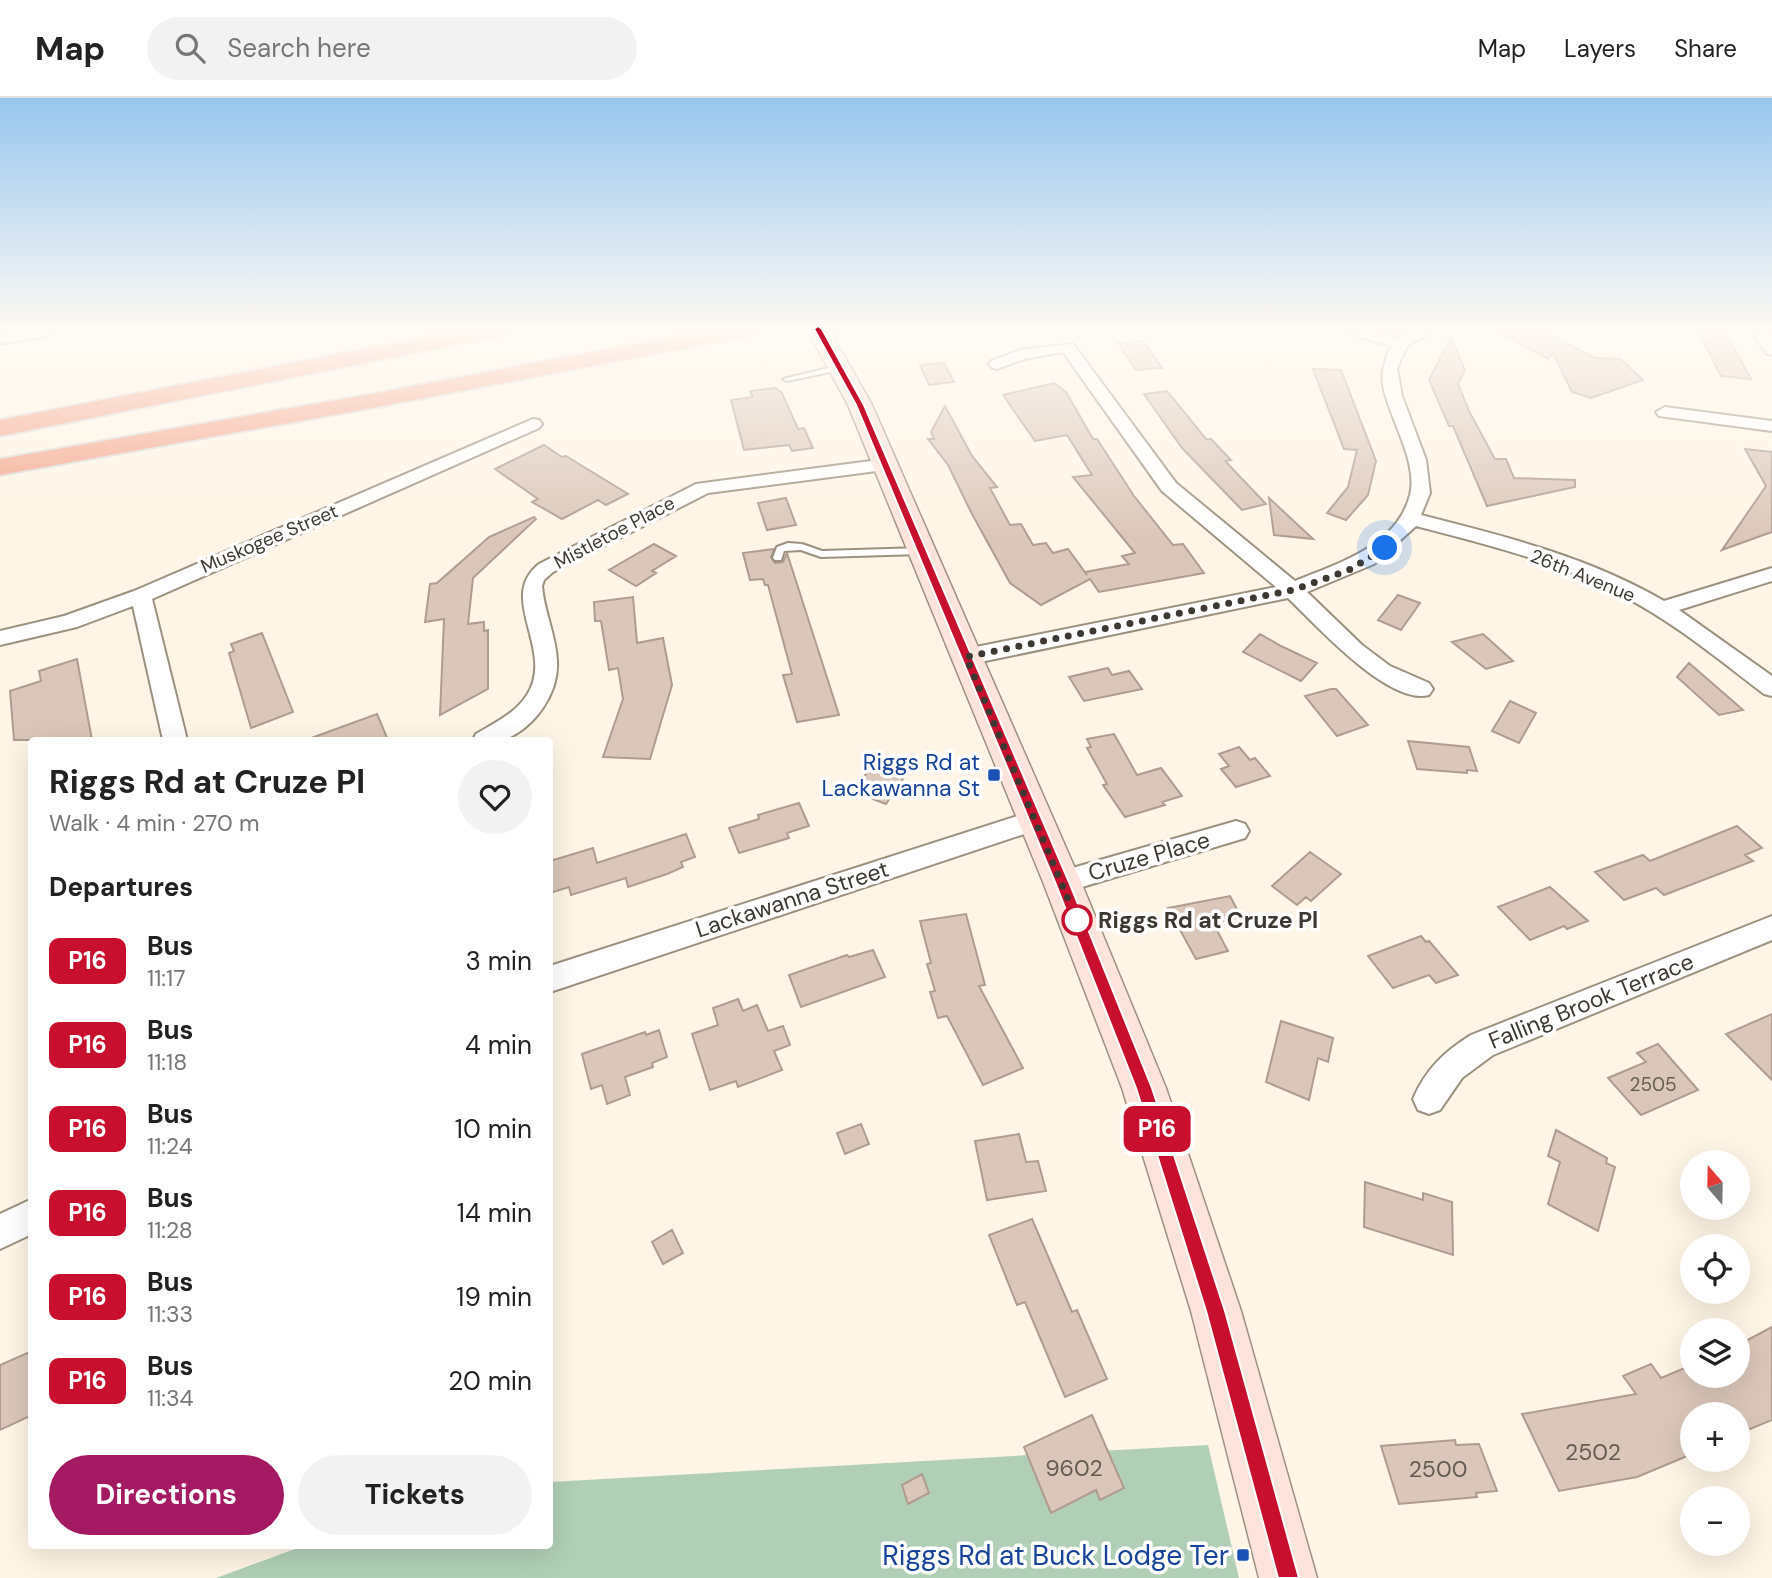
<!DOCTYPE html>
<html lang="en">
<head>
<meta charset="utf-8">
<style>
  body { margin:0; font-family:"DM Sans",sans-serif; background:#f2f2f2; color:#222; height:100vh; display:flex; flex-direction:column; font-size:26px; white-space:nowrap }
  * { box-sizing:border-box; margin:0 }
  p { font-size:23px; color:#767676 }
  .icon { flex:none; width:38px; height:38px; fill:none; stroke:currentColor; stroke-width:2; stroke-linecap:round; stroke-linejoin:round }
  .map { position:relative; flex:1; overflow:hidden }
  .panel { position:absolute; left:28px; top:639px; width:525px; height:812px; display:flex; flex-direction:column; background:#fff; border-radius:7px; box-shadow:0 7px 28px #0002 }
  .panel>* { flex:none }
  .badge { padding:0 14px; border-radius:10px; font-size:24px; line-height:46px }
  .needle { width:46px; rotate:340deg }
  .buttons { position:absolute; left:1680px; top:1052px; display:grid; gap:14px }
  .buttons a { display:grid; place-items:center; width:70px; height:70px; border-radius:50%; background:#fff; box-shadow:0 7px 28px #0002; font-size:35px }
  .you { position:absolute; width:35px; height:35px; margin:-18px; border:5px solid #fff; border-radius:50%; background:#1a73e8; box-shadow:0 0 0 10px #1a73e833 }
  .map>.badge { position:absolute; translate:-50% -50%; box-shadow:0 0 0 4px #fff }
  h2 { padding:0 21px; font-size:26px; line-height:63px }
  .round { display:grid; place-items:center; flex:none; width:74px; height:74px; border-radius:37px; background:#f2f2f2 }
  .headline { display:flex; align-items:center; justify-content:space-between; height:119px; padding:0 21px }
  h1 { font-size:33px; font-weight:700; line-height:52px }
  .button { display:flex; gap:14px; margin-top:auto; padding:14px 21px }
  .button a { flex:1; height:80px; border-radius:42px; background:#a41a62; color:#fff; font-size:28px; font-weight:700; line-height:80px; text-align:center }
  .button a+a { background:#f2f2f2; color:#222 }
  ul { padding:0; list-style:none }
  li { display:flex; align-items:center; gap:21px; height:84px; padding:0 21px }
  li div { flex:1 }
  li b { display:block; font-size:26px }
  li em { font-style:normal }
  li .badge { min-width:77px; font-weight:700; text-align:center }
  header { display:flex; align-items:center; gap:42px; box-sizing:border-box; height:98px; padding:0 35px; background:#fff; border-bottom:2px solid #e0e0e0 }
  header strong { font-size:33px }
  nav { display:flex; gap:38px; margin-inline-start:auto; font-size:24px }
  .search { width:490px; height:63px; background:#f2f2f2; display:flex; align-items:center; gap:18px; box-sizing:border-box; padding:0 24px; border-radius:38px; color:#767676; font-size:26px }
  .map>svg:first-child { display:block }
</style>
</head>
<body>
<header>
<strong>Map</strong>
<div class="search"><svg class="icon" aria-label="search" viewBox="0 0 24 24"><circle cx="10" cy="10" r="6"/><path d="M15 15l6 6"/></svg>Search here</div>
<nav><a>Map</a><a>Layers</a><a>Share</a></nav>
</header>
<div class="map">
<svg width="1772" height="1480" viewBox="0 0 1772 1480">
  <rect width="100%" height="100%" fill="#fff5e6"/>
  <path fill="#b1cfb7" d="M1208,1347L1239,1480H216L306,1447H550V1384Z"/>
  <path fill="#dbc7ba" stroke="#af9c8f" stroke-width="2" d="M1493,231H1538L1595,260L1621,261L1643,282L1591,300L1572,294L1553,255L1548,261Z
    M1698,232L1726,235L1751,281L1721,278Z
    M1451,239L1465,272L1458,286L1469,313L1495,361H1506L1514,380L1575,382V389L1487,408L1453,328H1449L1429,282Z
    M1143,243L1162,270L1136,272L1118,245Z
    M944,265L954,284L929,287L920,267Z
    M1313,271L1341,272L1376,363L1368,397L1346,422L1327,415L1348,389L1357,352L1344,351Z
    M1054,285L1066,294L1093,341H1097L1134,398L1173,447L1183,446L1204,475L1099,494L1090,481L1041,507L1010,485L972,416L948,367L928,341H934L931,334L945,308L972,358L997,389L990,390L1010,427L1021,426L1033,447L1046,445L1053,455L1068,451L1087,477L1085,474L1129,466L1122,458L1135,455L1073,379L1092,377L1067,337L1035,343L1003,297Z
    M776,290L782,295L798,331L804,330L813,350L792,353L789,347L744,352L731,302L753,299L750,293Z
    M1167,293L1206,341H1211L1231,362L1225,363L1266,406L1242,412L1182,350L1144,296Z
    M544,347L562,359L566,358L628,396L606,407L598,402L562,421L532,404L538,401L495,371Z
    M1745,351L1772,354V434L1722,452L1766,388Z
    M786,400L796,427L767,432L758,405Z
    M1269,400L1313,441L1274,437Z
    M534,419L536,421L473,480L468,526L484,524V533L488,532V591L440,617L444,521L425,524L430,486L437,485L489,439Z
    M654,446L676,458L652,473L656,475L636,488L609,472Z
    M774,451L771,459L775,465L783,464L787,455L839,617L797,624L783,577L792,576L768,487H765L763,481L750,482L743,455Z
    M1398,497L1420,505L1401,532L1378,522Z
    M633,499L637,545L663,540L672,587L650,661L603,659L623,601L618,570L609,572L601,523H595L594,504Z
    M262,535L293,614L251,630L229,555L234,553L231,546Z
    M1260,536L1281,548L1317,565L1301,583L1243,554Z
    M1483,536L1513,563L1486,571L1452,544Z
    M77,561L92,642H14L10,593L41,583L39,573Z
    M1689,565L1743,612L1719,617L1677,579Z
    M1108,570L1112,577L1129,573L1142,591L1084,603L1069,579Z
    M1331,591H1336L1368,627L1337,638L1305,598Z
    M1510,603L1536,615L1519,645L1492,633Z
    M377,616L388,642H312L311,640Z
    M1114,636L1137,677L1161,670L1182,698L1162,704L1165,707L1125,719L1103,687L1107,686L1087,650L1091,649L1087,641Z
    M1408,643L1469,649L1477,673L1467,672V675L1417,671Z
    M1239,649L1250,662L1255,660L1270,678L1236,689L1221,671L1229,668L1219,656Z
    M878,658L910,670L886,706L854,694Z
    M799,705L809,728L787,735L789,740L739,755L729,730L759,721L758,717Z
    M1737,728L1762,750L1745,757L1753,763L1664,797L1656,790L1624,802L1595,774L1643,757L1650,763Z
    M686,736L695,759L681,764L683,769L667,776L628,789L626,780L571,797L569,789L550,795V763L593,750L597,765Z
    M1310,754L1341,776L1311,803L1306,799L1297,807L1272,788Z
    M1550,789L1588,823L1567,831L1564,828L1530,842L1498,809Z
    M1230,798L1241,819L1213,825L1228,853L1196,861L1168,810Z
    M966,816L985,887L979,888L1023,970L983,987L947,918L938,920L930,894L935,893L927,866L931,865L920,823Z
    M1421,838L1426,844L1429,843L1458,877L1436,885L1429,877L1393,890L1368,858Z
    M873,852L885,879L801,909L789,877L847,857L849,859Z
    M738,901L743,913L757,907L768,933L783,928L790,947L774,953L782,972L738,989L736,983L710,992L692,936L718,927L713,910Z
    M1772,916V982L1726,936Z
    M1281,923L1333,940L1328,964L1318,960L1309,1002L1266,984Z
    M659,932L667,959L652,965L653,969L625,979L630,997L607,1006L602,987L591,991L582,956L645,934L646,937Z
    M1658,946L1698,992L1641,1017L1608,980L1646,964L1637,955Z
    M861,1026L869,1046L845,1056L837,1035Z
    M1556,1032L1607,1060L1606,1065L1615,1069L1598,1133L1548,1106L1560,1064L1548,1058Z
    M1019,1036L1026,1064L1038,1063L1046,1093L987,1102L975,1043Z
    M1365,1084L1423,1102V1095L1452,1104L1453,1157L1364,1129Z
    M1032,1121L1072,1214L1077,1212L1107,1281L1065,1299L1025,1204L1017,1207L989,1137Z
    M672,1132L683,1155L663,1166L652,1144Z
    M1772,1229V1322L1738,1336V1316H1692V1356L1637,1379L1559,1393L1522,1316L1636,1296L1623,1278L1651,1266L1661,1280L1692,1267V1278H1738V1247Z
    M32,1253V1317L0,1332V1267Z
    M1092,1317L1124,1390L1100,1402L1096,1392L1051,1415L1024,1349Z
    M1455,1342L1456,1347L1479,1346L1497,1393L1476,1395L1477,1399L1399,1406L1381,1348Z
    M922,1376L929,1395L908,1406L902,1387Z"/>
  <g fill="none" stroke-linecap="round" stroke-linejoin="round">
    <g stroke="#9c917f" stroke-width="4">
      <path id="lane" d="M841,267H844V271L787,283L783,281Z
        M788,445L802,446L822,453L921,450L926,453L921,456L821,459L801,452L784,453L781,462H775L773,460L777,449Z"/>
    </g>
    <g stroke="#9c917f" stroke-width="4">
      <path id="street" d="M31,231L54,233L46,238L0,246V236Z
        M1342,231H1366L1397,240L1416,231H1436L1407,248L1397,270L1402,298L1426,362L1430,395L1421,417C1504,438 1589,459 1664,503L1772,470V483L1679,512L1772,578V598L1764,596C1717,560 1671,522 1619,496C1555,463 1485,446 1416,428L1374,466L1307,494L1362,547L1390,568L1429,585L1433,591L1429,597C1389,608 1315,526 1288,500L966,567L958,564L955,559L958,554L966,551L1276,489L1162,393L1063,254L1024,261L997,271L991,269L989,266L991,263L1020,252L1073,246L1176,385L1295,483C1339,465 1397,448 1410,397C1416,374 1403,345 1395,324C1383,292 1376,280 1391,248L1345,234Z
        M1751,231H1767L1772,239V257L1766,255Z
        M1665,309L1772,323V333L1659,318L1656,314Z
        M533,321L539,322L542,326L539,330L152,501L187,642H163L133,508L77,529L0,547V533L64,518L134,493Z
        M886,361L892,363L895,367L892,371L708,395L553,474L544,482L542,488C544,514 556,537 557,563C559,595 535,629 506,641C497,645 483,642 473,642L476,636C494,625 516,615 527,597C556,552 496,500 539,466L696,386Z
        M1036,712L1045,715L1049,722L1045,729L550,894V868Z
        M1236,723L1245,726L1249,733L1245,740L1062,795L1052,792L1048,784L1052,776L1062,773Z
        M1772,818V842L1493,957L1462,980L1440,1012L1429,1016L1418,1012L1413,1001C1426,971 1444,954 1471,937Z
        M32,1101V1136L0,1151V1116Z"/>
    </g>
    <g stroke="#9c917f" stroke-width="3">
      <path id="secondary" d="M807,231H829L872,307L1081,784L1166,990L1241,1213L1317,1480H1259L1191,1213L1122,990L1043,784L848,307Z"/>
    </g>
    <g stroke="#dcdbda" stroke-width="4">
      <path id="highway" d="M466,231H511L508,236L500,238L0,338V322Z
        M714,231H760L757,236L749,238L377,309L0,377V361L377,295Z"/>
    </g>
    <use href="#lane" fill="#fff" fill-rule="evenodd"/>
    <use href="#street" fill="#fff" fill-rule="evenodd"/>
    <use href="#secondary" fill="#fce4dc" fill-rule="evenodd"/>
    <use href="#highway" fill="#f4a58c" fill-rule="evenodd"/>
  </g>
  <linearGradient id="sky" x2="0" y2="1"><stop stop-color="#98c6ee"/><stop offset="0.53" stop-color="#fffaf4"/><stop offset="1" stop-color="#fffaf4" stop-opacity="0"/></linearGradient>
  <rect width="1772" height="438" fill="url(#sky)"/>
  <path fill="#c8102e" stroke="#fff" stroke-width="2" d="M818,228L822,231L864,307L1069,784L1152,990L1225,1213L1299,1480H1278L1206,1213L1136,990L1055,784L856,307L814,231Z"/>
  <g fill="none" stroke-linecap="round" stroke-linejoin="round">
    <path stroke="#3d3831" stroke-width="7" stroke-dasharray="0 12.6" d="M1077,822L1082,834L966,559L1293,492L1349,472L1385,450"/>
  </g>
  <g fill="#1a4fb4" stroke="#fff" stroke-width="2.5">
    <rect x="987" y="670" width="14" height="14" rx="3.5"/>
    <rect x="1236" y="1450" width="14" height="14" rx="3.5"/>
  </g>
  <circle fill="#fff" stroke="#c8102e" stroke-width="3.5" cx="1077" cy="822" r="14"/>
  <g text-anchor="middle" stroke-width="7" stroke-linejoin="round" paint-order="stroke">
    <g font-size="19" fill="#3d3831" stroke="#fff">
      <text transform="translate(614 434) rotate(-28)" y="7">Mistletoe Place</text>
      <text transform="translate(269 440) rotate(-23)" y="7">Muskogee Street</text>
      <text transform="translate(1583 477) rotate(22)" y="7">26th Avenue</text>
    </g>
    <g font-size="19" fill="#645c53">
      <text x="1653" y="993">2505</text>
    </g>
    <g font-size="23" fill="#164399" stroke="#fff" text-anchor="end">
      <text x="980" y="672">Riggs Rd at<tspan x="980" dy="26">Lackawanna St</tspan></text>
    </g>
    <g font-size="23" fill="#3d3831" stroke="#fff">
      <text transform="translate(1149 758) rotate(-16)" y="8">Cruze Place</text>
      <text transform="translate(792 801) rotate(-18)" y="8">Lackawanna Street</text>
      <text transform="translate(1591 903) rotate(-22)" y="8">Falling Brook Terrace</text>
    </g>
    <g font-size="23" font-weight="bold" fill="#3d3831" stroke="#fff" text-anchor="start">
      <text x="1098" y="830">Riggs Rd at Cruze Pl</text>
    </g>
    <g font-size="23" fill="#645c53">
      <text x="1593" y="1362">2502</text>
      <text x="1074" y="1378">9602</text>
      <text x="1438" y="1379">2500</text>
    </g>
    <g font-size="28" fill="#164399" stroke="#fff" text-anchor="end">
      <text x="1229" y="1467">Riggs Rd at Buck Lodge Ter</text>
    </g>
  </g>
</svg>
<div class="buttons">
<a><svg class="needle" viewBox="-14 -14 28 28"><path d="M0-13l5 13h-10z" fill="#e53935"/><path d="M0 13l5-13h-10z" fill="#767676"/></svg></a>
<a><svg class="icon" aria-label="locate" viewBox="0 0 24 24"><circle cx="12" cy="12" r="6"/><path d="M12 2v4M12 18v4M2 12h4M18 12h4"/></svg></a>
<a><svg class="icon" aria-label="layers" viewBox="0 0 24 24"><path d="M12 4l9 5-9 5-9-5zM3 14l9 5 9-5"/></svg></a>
<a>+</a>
<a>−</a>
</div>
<div class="you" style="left:1385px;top:450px"></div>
<b class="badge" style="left:1157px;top:1031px;background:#c8102e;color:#fff">P16</b>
<section class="panel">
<div class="headline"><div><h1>Riggs Rd at Cruze Pl</h1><p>Walk · 4 min · 270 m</p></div><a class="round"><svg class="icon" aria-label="heart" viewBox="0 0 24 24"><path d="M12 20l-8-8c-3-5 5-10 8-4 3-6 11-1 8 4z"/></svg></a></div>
<h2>Departures</h2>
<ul>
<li><span class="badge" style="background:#c8102e;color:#fff">P16</span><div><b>Bus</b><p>11:17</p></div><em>3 min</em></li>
<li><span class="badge" style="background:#c8102e;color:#fff">P16</span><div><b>Bus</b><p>11:18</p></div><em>4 min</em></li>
<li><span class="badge" style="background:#c8102e;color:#fff">P16</span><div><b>Bus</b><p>11:24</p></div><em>10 min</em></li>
<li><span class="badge" style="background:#c8102e;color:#fff">P16</span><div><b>Bus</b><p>11:28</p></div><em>14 min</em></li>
<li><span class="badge" style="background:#c8102e;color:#fff">P16</span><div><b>Bus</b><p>11:33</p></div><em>19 min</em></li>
<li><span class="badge" style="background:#c8102e;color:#fff">P16</span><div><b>Bus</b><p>11:34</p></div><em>20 min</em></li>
</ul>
<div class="button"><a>Directions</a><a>Tickets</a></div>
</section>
</div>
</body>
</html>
